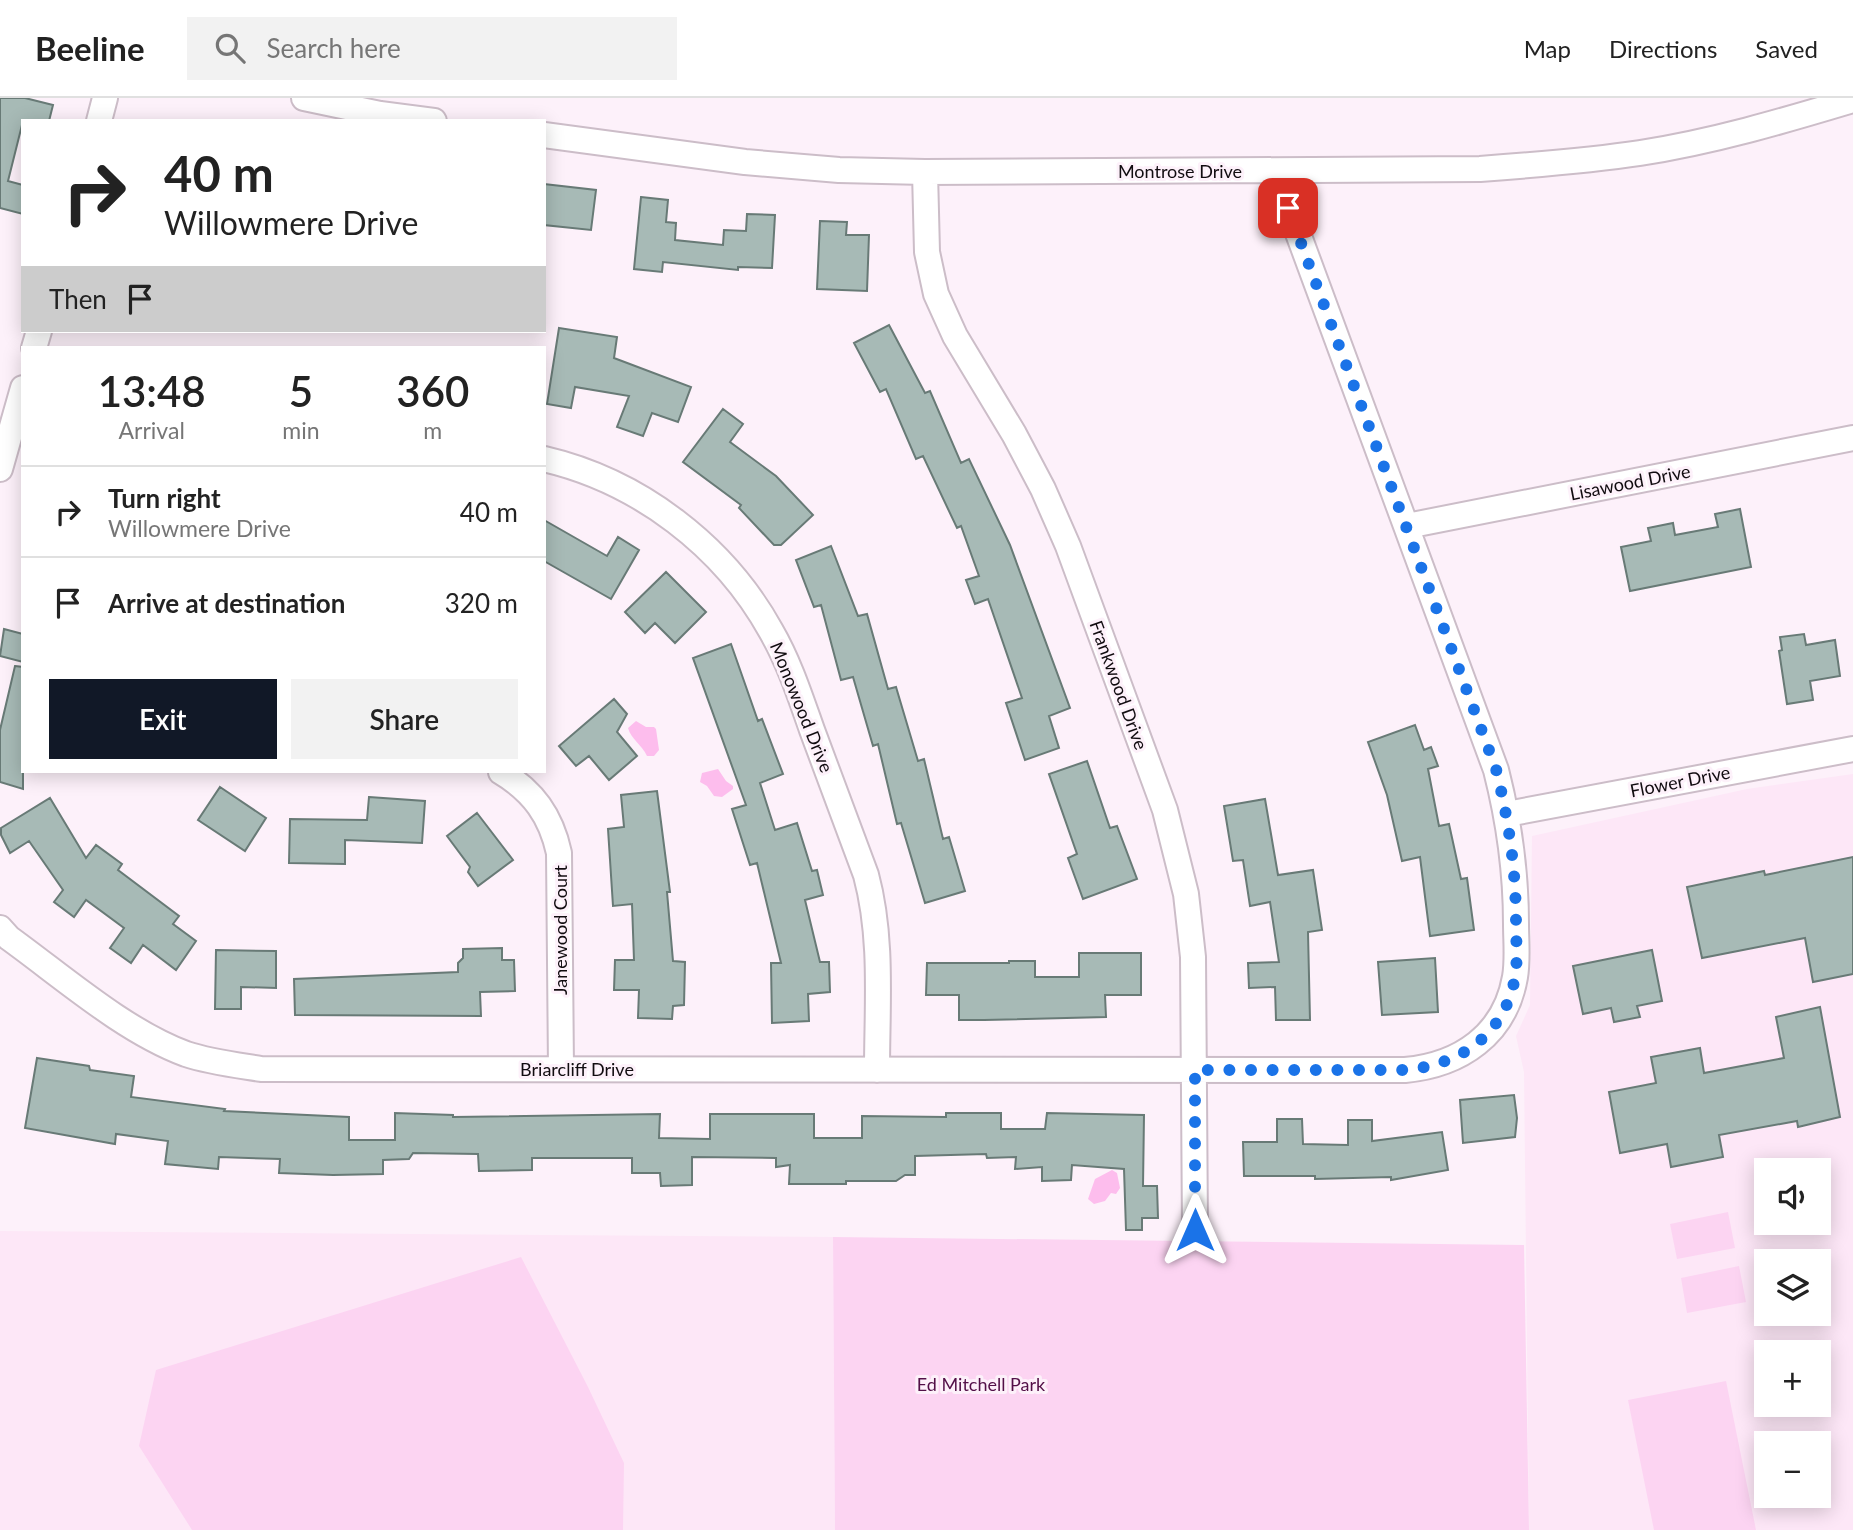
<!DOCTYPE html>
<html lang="en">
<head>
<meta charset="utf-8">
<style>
	body { margin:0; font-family:Lato,sans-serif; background:#f2f2f2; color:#222; height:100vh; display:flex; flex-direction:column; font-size:26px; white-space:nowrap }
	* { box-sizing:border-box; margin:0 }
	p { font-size:23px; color:#767676 }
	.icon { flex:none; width:38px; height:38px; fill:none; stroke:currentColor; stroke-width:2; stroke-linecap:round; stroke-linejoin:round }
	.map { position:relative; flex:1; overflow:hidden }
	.details { position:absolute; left:21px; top:248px; width:525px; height:427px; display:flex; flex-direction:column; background:#fff; border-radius:0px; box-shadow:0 4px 18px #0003 }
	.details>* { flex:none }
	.hud { position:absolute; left:21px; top:21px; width:525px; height:214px; border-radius:0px; box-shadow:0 4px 18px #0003; background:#fff; color:#222; overflow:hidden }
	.buttons { position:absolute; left:1754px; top:1060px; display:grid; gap:14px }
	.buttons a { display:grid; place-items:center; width:77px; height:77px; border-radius:0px; background:#fff; box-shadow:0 4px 18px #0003; font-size:35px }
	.pin { position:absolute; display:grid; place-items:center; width:60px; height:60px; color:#fff; margin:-30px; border-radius:14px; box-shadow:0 4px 10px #0006 }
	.me { position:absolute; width:77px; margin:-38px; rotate:0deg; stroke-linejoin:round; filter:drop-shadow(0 0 5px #0008) }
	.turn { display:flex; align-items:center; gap:24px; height:147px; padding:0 28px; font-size:32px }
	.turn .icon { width:91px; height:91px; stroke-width:2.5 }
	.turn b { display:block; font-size:49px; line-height:60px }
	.then { display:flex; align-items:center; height:66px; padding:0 28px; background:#0003; gap:14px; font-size:26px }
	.eta { display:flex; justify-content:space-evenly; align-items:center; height:119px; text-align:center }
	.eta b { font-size:42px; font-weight:600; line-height:49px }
	.button { display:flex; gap:14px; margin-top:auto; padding:14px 28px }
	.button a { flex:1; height:80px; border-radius:0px; background:#111827; color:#fff; font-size:28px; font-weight:600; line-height:80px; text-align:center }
	.button a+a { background:#f2f2f2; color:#222 }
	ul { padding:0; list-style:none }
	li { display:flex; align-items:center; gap:21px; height:91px; padding:0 28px; border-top:2px solid #e0e0e0 }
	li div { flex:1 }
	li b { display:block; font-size:26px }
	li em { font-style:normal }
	header { display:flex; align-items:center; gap:42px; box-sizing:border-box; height:98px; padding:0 35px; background:#fff; border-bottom:2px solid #e0e0e0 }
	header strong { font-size:33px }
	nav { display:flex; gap:38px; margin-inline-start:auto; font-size:24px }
	.search { width:490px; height:63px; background:#f2f2f2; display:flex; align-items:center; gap:18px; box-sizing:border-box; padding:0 24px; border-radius:0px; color:#767676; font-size:26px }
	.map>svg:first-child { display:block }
	.built { fill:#fde7f7; fill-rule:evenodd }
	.green { fill:#fcd4f2 }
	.water { fill:#fdbded }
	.building { fill:#a7bab6; stroke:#687a76; stroke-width:2 }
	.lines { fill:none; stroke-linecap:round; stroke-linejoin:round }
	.minor-casing { stroke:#ccbdc8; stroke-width:28 }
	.minor { stroke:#fff; stroke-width:24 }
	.route { stroke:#1a73e8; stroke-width:12; stroke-dasharray:0 21.6 }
	.labels { text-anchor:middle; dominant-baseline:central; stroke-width:6; stroke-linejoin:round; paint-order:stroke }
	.street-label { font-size:18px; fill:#110c10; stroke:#fdf1fa }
	.park-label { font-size:18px; fill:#531048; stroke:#fdf1fa }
</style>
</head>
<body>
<header>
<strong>Beeline</strong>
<div class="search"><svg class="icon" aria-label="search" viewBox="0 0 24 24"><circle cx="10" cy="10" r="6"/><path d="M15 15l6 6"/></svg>Search here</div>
<nav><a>Map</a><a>Directions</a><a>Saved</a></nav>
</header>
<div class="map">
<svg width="1853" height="1432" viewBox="0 0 1853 1432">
	<rect width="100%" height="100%" fill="#fdf1fa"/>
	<path class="built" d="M 1853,676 L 1853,1432 L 1529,1432 L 1524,974 L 1516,938 L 1530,907 L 1532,738 L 1747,691 ZM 1766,1073 L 1818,1073 L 1818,1125 L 1766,1125 ZM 1766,1164 L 1818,1164 L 1818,1216 L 1766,1216 ZM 1766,1255 L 1818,1255 L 1818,1307 L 1766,1307 ZM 1766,1346 L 1818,1346 L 1818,1398 L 1766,1398 Z
		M 0,1133 L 833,1139 L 835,1432 L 0,1432 Z"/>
	<path class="green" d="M 1728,1114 L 1735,1150 L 1677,1161 L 1670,1126 Z
		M 833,1139 L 1524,1147 L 1529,1432 L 835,1432 Z
		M 521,1159 L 588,1289 L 624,1365 L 623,1432 L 192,1432 L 139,1348 L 156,1272 Z
		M 1739,1168 L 1746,1204 L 1687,1215 L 1681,1180 Z
		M 1726,1283 L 1756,1432 L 1654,1432 L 1628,1302 Z"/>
	<path class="water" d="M 636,623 L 646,629 L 654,629 L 656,631 L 659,652 L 654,658 L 647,658 C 642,647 631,641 628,630 Z
		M 718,671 L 726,683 L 733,688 L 733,691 L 722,699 L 714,698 L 707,688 L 700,684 L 702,675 Z
		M 1112,1072 L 1117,1075 L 1120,1090 L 1116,1096 L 1111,1095 L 1105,1103 L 1094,1106 L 1088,1101 L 1095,1081 Z"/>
	<path class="building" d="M 0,0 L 25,0 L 53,7 L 49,23 L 23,23 L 8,83 L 23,87 L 23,116 L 0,110 Z
		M 544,86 L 596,92 L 591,132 L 544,127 Z
		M 641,99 L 668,102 L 666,124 L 676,125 L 675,142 L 723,147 L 724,132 L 746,133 L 747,116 L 775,117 L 772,170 L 738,169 L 738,172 L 663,164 L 662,174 L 634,171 Z
		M 820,123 L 847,124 L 846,137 L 869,137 L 867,193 L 817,191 Z
		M 889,227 L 925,295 L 930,293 L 961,365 L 969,361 L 1010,447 L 1070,610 L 1049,618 L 1059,650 L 1025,662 L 1006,605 L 1022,600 L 988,501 L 975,506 L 966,482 L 979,478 L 961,428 L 957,430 L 923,358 L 916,361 L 886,291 L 880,294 L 854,245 Z
		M 559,230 L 617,239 L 614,260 L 691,289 L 678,324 L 652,315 L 643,338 L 617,329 L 629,298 L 575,289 L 571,310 L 547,306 Z
		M 723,311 L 743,326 L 730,344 L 776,378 L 813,417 L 781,447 L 774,447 L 739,410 L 741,407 L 683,364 Z
		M 1740,411 L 1751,469 L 1630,493 L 1621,449 L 1651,443 L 1648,430 L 1673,425 L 1675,437 L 1718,429 L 1715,416 Z
		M 544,422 L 607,458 L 618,439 L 639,452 L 611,501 L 544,463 Z
		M 831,448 L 858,518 L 867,516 L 888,591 L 896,589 L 918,663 L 924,661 L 943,741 L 949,739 L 965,793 L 925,805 L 901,725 L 897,726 L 878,646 L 873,648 L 853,579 L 841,582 L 821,507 L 814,509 L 796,462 Z
		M 666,474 L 706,514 L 675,545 L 655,525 L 645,535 L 625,514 Z
		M 4,531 L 23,536 L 23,564 L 0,558 Z
		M 1804,536 L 1806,547 L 1835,542 L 1840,578 L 1810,583 L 1813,602 L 1787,606 L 1779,553 L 1782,552 L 1780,539 Z
		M 731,546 L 758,623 L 762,621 L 783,676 L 760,685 L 775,732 L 797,725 L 812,773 L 817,772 L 823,797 L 805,802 L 820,864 L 829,864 L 830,894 L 808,896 L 809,923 L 772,925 L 771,865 L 781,865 L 757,765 L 750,767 L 732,711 L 746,707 L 693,560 Z
		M 15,568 L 23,569 L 23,691 L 0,684 L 0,632 Z
		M 614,601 L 627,616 L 617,634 L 637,658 L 609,682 L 589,658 L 576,668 L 559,648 Z
		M 1415,627 L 1424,652 L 1431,649 L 1438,668 L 1428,671 L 1439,728 L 1449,726 L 1461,781 L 1467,780 L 1474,832 L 1430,838 L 1420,759 L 1402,763 L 1387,697 L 1368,644 Z
		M 1087,663 L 1110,730 L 1117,728 L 1137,781 L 1083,801 L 1068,760 L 1077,756 L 1049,676 Z
		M 220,689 L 266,720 L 245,753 L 198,722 Z
		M 657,693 L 670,794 L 667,794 L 673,863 L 685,864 L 684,907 L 673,908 L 672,921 L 638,920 L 639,892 L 614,892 L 615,862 L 634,862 L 632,806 L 613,808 L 608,731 L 624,729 L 621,697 Z
		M 369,699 L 425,703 L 422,745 L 345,742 L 345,766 L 289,765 L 290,721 L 367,722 Z
		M 50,700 L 86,760 L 96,747 L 122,766 L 118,772 L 179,818 L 173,826 L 196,843 L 176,872 L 143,847 L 131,865 L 110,850 L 124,830 L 86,802 L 74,819 L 54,804 L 63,792 L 29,743 L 10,755 L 1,737 L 1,730 Z
		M 1265,701 L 1278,777 L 1313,772 L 1322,832 L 1308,834 L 1310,922 L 1276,922 L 1275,889 L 1249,890 L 1248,865 L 1279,864 L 1270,804 L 1250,808 L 1243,762 L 1233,763 L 1224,708 Z
		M 477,715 L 513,762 L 478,788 L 468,774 L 470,769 L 447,738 Z
		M 1853,759 L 1853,876 L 1813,884 L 1805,840 L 1702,860 L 1687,789 L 1764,773 L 1765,777 Z
		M 502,850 L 502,862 L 514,862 L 515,893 L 480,894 L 481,918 L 295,917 L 294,881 L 458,874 L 458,865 L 463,860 L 463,851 Z
		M 216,852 L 276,853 L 276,890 L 241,889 L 241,911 L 215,911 Z
		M 1652,852 L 1662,903 L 1637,908 L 1640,919 L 1614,924 L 1611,910 L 1583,916 L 1573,868 Z
		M 1079,855 L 1141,855 L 1141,897 L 1105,897 L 1106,919 L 984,922 L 959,922 L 959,897 L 926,897 L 927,865 L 1009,865 L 1009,863 L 1035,863 L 1035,879 L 1079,879 Z
		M 1435,860 L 1438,914 L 1382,917 L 1378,864 Z
		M 1820,909 L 1840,1019 L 1798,1029 L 1797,1023 L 1719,1037 L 1723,1059 L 1671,1069 L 1667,1046 L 1620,1055 L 1609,994 L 1656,985 L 1651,959 L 1700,950 L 1704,975 L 1784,960 L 1776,919 Z
		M 37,960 L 89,968 L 90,972 L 134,978 L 131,999 L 225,1011 L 224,1013 L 349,1019 L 349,1042 L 395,1042 L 395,1015 L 453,1017 L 453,1019 L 660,1016 L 659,1040 L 710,1041 L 710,1016 L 814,1016 L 814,1040 L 862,1040 L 862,1018 L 946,1019 L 946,1015 L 1001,1015 L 1001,1031 L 1045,1031 L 1047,1015 L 1144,1017 L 1143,1088 L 1157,1088 L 1158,1120 L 1142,1120 L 1142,1132 L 1126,1132 L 1124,1071 L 1072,1067 L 1071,1082 L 1042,1083 L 1042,1069 L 1015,1071 L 1016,1059 L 987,1060 L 986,1056 L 915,1058 L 915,1077 L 905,1077 L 896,1083 L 846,1083 L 846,1086 L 789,1086 L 790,1067 L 776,1069 L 776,1060 L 692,1059 L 692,1087 L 661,1088 L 660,1075 L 632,1075 L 632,1060 L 532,1060 L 532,1072 L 479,1073 L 478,1056 L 413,1055 L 409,1061 L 383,1062 L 383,1076 L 333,1077 L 279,1075 L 280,1061 L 219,1059 L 218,1071 L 165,1066 L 168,1043 L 116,1036 L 115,1046 L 25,1030 Z
		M 1514,997 L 1517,1020 L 1515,1039 L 1463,1045 L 1460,1002 Z
		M 1277,1021 L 1302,1021 L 1303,1046 L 1348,1047 L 1348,1022 L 1372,1022 L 1372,1043 L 1442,1034 L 1448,1072 L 1391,1082 L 1391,1079 L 1315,1081 L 1315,1078 L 1244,1078 L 1243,1044 L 1277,1044 Z"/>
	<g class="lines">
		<defs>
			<path id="minor" d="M 304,0 L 380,16 L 434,23
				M 99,23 L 105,0
				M 544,37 L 745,64 L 839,72 L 925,74 L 1480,71 C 1534,67 1587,63 1640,55 C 1712,44 1783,23 1853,2
				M 925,74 L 927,154 L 936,196 L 955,238 L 1014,336 L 1043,391 L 1068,448 L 1165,712 L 1186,796 L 1193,859 L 1195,1132
				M 34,250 L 39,233
				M 544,361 C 639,383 724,448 771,533 C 789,564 800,598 812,632 C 830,680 848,728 866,777 C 883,840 877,907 877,972
				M 0,371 L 23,290
				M 1407,428 L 1853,340
				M 501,674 C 533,693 551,718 559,755 L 561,971
				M 1507,716 L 1853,651
				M 0,830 L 9,840 C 63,879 124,933 186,956 C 210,964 236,967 261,971 L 1405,972 C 1460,967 1505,937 1515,879 C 1518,862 1516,843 1516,826 C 1516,772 1509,723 1496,672 L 1275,73"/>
		</defs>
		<use href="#minor" class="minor-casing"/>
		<use href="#minor" class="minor"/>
	</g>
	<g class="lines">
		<path class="route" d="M 1195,1132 L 1195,972 L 1405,972 C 1460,967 1505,937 1515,879 C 1518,862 1516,843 1516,826 C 1516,772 1509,723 1496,671 L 1288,110"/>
	</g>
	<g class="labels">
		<g class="street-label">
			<text x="1180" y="73">Montrose Drive</text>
			<text transform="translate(1630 384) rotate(-11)">Lisawood Drive</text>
			<text transform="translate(1119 587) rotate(70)">Frankwood Drive</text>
			<text transform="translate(802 609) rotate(68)">Monowood Drive</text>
			<text transform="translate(1680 683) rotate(-11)">Flower Drive</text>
			<text transform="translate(560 832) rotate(-90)">Janewood Court</text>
			<text x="577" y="971">Briarcliff Drive</text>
		</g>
		<g class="park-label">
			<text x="981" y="1286">Ed Mitchell Park</text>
		</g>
	</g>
</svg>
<div class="buttons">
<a><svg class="icon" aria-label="sound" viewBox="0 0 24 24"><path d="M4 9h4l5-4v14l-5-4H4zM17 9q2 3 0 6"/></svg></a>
<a><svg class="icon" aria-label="layers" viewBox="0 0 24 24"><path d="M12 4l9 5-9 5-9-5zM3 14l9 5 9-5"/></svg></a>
<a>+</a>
<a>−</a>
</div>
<div class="pin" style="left:1288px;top:110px;background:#d93025"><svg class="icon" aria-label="arrive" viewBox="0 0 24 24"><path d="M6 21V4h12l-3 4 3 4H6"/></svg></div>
<svg class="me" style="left:1195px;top:1132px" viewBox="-20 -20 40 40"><path d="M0-17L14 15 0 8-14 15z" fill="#1a73e8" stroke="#fff" stroke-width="4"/></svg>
<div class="hud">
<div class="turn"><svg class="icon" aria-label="right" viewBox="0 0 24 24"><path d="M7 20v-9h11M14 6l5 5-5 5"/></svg><div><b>40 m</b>Willowmere Drive</div></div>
<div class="then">Then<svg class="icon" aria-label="arrive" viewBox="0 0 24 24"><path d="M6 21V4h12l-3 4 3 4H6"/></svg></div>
</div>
<section class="details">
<div class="eta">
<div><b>13:48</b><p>Arrival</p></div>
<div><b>5</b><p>min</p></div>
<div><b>360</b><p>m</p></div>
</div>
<ul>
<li><svg class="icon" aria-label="right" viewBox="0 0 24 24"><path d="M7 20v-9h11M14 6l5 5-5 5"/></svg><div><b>Turn right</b><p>Willowmere Drive</p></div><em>40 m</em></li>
<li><svg class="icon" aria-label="arrive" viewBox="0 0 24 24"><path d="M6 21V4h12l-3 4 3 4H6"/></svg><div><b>Arrive at destination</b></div><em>320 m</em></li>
</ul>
<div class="button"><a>Exit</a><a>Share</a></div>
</section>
</div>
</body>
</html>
